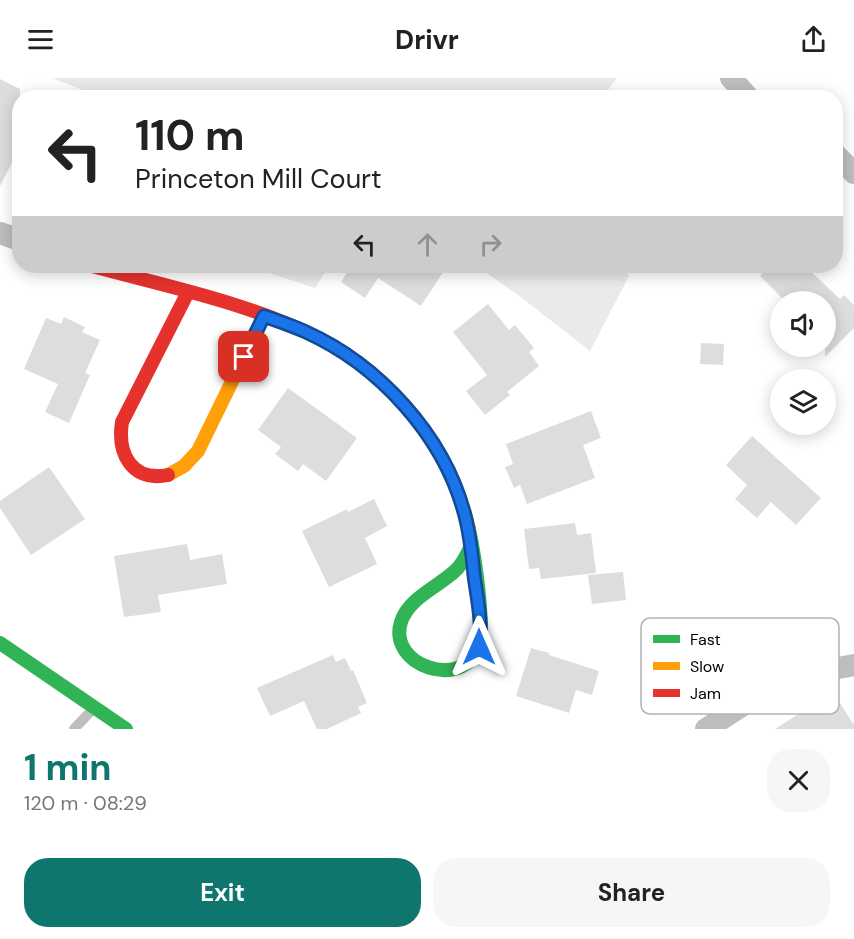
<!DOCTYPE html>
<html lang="en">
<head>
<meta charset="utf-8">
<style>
	body { margin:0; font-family:"DM Sans",sans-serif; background:#f6f6f6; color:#222; height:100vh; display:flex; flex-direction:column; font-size:22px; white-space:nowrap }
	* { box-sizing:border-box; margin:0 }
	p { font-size:20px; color:#767676 }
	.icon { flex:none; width:33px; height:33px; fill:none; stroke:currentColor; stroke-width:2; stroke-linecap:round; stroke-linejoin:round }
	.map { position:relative; height:651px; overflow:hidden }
	.sheet { display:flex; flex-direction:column; background:#fff; flex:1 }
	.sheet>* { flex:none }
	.guide { position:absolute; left:12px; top:12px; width:831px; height:183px; border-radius:24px; box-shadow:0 3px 15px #0003; background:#fff; color:#222; overflow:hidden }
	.buttons { position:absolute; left:770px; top:213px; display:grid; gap:12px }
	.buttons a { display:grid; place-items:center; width:66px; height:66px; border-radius:50%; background:#fff; box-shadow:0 3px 15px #0003; font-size:30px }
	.pin { position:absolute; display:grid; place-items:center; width:51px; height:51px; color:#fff; margin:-26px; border-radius:12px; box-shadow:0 3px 9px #0006 }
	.me { position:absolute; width:66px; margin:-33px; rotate:0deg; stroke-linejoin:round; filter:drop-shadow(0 0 4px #0008) }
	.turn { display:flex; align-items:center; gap:21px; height:126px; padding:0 24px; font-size:27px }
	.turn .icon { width:78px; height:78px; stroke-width:2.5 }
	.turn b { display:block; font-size:42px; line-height:51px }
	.lanes { display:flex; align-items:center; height:57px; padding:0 24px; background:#0003; justify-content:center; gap:30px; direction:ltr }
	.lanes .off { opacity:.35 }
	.round { display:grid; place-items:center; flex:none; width:63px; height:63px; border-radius:24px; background:#f6f6f6 }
	.headline { display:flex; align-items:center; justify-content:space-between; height:102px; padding:0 24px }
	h1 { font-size:36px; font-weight:700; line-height:45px; color:#0f766e }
	.primary-button { display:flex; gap:12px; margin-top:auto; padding:12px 24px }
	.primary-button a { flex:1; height:69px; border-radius:24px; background:#0f766e; color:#fff; font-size:24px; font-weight:700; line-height:69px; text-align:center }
	.primary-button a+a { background:#f6f6f6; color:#222 }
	header { display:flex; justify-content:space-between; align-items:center; height:78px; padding:0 24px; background:#fff; font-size:27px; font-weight:700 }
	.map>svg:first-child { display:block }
	.green { fill:#eaeaea }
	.building { fill:#ddd }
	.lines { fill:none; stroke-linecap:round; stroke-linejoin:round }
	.lane { stroke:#bebebe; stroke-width:10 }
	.street { stroke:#bebebe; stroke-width:22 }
	.fast { stroke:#30b455; stroke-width:14 }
	.slow { stroke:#ff9f0a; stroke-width:14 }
	.jam { stroke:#e5322d; stroke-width:14 }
	.route-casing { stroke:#114b97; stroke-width:15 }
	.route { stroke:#1a73e8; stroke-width:10 }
	.key { fill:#fff; stroke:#b2b2b2; stroke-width:1.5 }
	.key-label { font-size:16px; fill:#000 }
</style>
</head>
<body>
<header><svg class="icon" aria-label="menu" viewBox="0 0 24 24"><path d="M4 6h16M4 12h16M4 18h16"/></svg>Drivr<svg class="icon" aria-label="share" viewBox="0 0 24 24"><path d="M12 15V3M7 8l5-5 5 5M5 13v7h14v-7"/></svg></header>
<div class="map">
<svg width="854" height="651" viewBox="0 0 854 651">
	<rect width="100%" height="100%" fill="#fff"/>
	<path class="green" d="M 52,0 L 617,0 L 602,20 L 103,20 Z
		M 268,188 L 329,188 L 315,210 L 266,194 Z
		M 477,188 L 620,188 L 629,198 L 590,273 L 522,220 Z"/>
	<path class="building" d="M 0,1 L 20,11 L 20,69 L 0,108 Z
		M 351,188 L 447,188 L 421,228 L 378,200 L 365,220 L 341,204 Z
		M 770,188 L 805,188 L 840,221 L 844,217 L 854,227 L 854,250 L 825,279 L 825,224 L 786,224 L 760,198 Z
		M 488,226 L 509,252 L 515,247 L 534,270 L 529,274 L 539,288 L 507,314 L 510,317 L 485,337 L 466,313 L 487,297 L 453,254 Z
		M 64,239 L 85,249 L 82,254 L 100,262 L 85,295 L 90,297 L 69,345 L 45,334 L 58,306 L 24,291 L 46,240 L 61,246 Z
		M 701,265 L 724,266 L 723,287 L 700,286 Z
		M 288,310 L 357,360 L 326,403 L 303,386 L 298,393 L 275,376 L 281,369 L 258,352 Z
		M 591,333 L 601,360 L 583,367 L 595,400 L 527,426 L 520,407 L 514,410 L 505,389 L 513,386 L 506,366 Z
		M 752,358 L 821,420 L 796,447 L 771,424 L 757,440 L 735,421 L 747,407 L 726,387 Z
		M 49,389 L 85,441 L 31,477 L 0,430 L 0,423 Z
		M 374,421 L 387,448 L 365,460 L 377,486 L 329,509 L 302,453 L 347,431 L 348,434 Z
		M 575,445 L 577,457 L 591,455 L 596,495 L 541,501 L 539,490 L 529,491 L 524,451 Z
		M 187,466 L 190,482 L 222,476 L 227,506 L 158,517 L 161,534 L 124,539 L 114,478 Z
		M 623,494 L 626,522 L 592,526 L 588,497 Z
		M 531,570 L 549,575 L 549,577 L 599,593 L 592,617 L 576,612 L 569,635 L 516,618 Z
		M 333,577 L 336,584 L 345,580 L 351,593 L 353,592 L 367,625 L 358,629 L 361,635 L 327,651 L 317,651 L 304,623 L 270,638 L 257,610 Z
		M 833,614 L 854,647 L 854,651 L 775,651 Z"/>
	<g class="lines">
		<path class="lane" d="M 74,651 L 92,632"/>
		<path class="street" d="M 731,0 L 749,20
			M 836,77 L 854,95
			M 0,155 L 20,162
			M 706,651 L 785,600 L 854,587"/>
		<path class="fast" d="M 469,451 C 474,475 486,548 478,569 C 464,613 387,588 401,544 C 409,519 439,509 457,491 C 463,485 467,476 471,468
			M 0,565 L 126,651"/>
		<path class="slow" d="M 314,258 C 390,295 450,369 469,451
			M 168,397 L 184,388 L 198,373 L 264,238"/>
		<path class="jam" d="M 92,188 C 166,208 245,224 314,258
			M 168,397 C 132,404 117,376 122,344 L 188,214"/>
	</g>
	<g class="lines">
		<defs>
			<path id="route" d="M 244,279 L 264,238 C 278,243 293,248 306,254 C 379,287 443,357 464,434 C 470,454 472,476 474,497 C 477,520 483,545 479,569"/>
		</defs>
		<use href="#route" class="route-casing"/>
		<use href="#route" class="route"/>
	</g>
	<rect x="641" y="540" width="198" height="96" rx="9" class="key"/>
	<rect x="653" y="557" width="27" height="8" fill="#30b455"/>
	<rect x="653" y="584" width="27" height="8" fill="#ff9f0a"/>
	<rect x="653" y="611" width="27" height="8" fill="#e5322d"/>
	<g class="key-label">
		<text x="690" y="567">Fast</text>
		<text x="690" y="594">Slow</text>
		<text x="690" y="621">Jam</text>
	</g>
</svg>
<div class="buttons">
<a><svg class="icon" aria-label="sound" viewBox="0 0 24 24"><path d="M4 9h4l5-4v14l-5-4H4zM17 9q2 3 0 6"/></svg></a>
<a><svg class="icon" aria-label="layers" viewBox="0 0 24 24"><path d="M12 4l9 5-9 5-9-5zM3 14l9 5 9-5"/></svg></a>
</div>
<div class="pin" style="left:244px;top:279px;background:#d93025"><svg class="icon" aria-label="arrive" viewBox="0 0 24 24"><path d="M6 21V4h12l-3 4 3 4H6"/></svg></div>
<svg class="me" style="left:479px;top:569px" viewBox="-20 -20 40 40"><path d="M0-17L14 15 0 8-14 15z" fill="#1a73e8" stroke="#fff" stroke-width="4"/></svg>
<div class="guide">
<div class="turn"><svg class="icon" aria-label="left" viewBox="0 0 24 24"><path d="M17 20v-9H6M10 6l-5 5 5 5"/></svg><div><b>110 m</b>Princeton Mill Court</div></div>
<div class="lanes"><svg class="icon" aria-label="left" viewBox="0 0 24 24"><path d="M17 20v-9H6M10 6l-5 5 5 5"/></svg><svg class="icon off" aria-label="ahead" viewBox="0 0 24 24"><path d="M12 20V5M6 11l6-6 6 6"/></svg><svg class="icon off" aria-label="right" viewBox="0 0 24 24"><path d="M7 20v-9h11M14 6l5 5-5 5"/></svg></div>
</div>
</div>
<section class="sheet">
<div class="headline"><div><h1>1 min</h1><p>120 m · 08:29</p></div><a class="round"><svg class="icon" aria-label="close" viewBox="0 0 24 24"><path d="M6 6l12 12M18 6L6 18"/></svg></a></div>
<div class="primary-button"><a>Exit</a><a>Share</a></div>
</section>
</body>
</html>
